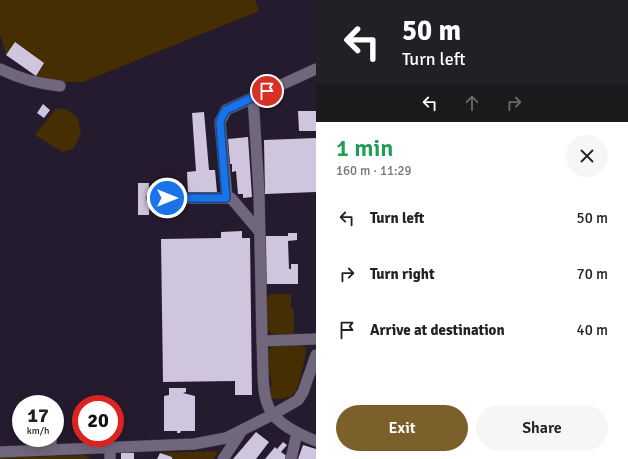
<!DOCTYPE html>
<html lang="en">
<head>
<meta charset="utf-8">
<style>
	body { margin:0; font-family:Signika,sans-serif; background:#f6f6f6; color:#222; height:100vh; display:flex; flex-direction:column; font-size:15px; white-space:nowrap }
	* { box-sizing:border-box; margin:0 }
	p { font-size:13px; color:#767676 }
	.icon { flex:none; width:22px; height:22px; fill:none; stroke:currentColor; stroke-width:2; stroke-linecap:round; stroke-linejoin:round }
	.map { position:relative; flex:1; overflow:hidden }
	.drawer { display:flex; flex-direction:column; background:#fff; width:312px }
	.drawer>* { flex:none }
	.guide { background:#202124; color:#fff; overflow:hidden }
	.speed { position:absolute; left:12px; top:395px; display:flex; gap:8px; font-size:20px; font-weight:700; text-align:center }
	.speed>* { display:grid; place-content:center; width:52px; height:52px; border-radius:50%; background:#fff; box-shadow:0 2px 10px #0003; line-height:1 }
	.speed small { font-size:10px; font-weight:400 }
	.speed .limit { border:6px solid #d22; background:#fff; color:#111 }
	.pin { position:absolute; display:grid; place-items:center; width:34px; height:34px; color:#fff; margin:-17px; border:2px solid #fff; border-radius:50%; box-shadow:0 1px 4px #0007 }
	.me { position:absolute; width:44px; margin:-22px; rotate:90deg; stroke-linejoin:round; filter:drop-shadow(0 0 3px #0008) }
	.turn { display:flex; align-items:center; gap:14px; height:84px; padding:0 20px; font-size:18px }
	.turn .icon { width:52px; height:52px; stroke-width:2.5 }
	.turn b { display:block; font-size:28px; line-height:34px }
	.lanes { display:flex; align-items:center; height:38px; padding:0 20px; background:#0003; justify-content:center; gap:20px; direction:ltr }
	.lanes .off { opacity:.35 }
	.round { display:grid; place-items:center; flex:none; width:42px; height:42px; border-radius:21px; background:#f6f6f6 }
	.summary { display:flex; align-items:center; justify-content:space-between; height:68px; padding:0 20px }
	h1 { font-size:24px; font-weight:600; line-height:30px; color:#1e9e55 }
	.action { display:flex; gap:8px; margin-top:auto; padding:8px 20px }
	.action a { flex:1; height:46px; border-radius:24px; background:#7b602b; color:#fff; font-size:16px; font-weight:600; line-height:46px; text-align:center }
	.action a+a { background:#f6f6f6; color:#222 }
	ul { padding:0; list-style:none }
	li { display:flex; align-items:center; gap:12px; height:56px; padding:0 20px }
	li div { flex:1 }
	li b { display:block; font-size:15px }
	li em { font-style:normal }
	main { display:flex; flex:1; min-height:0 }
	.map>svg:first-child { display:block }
	.green { fill:#452e02 }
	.building { fill:#d0c5de }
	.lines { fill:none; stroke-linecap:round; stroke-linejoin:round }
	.minor-casing { stroke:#3f3747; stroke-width:12 }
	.minor { stroke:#71677d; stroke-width:11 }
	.route-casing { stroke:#114b97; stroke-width:10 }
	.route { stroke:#1a73e8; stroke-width:7 }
</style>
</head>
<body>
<main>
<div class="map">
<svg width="316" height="459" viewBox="0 0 316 459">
	<rect width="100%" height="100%" fill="#251b2e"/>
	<path class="green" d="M 0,0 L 255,0 L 259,11 L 83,82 L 47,82 L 6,55 L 0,34 Z
		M 56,108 L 68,110 L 78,118 L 81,134 L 73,149 L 62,152 L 35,135 Z
		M 271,294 L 291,294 L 291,309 L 294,309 L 294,334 L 274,335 L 267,330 L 266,298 Z
		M 300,344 L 306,348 L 306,352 C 304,362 300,384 295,392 C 290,399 277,401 269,397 L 268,388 L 272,385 C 270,373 266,363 268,350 L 273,346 Z
		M 218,451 L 214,459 L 172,459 L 173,457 L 160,453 Z
		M 85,455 L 90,459 L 0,459 L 0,458 Z"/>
	<path class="building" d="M 15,42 L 44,63 L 36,76 L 6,55 Z
		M 43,104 L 50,110 L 44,118 L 37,113 Z
		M 298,111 L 316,111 L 316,131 L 299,131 Z
		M 204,112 L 209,170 L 215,170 L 217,192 L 188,194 L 187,172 L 196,171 L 192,113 Z
		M 248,137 L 252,197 L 243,198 L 243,194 L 238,194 L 236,171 L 232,172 L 232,164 L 230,164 L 228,139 Z
		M 316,138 L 316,192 L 265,194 L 264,140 Z
		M 138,183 L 149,183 L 149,196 L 150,196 L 149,215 L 138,215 Z
		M 153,183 L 178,184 L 178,194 L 153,191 Z
		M 242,231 L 242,238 L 250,238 L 252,395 L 235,395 L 235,381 L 163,382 L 161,239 L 221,238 L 221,232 Z
		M 288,233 L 297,233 L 297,240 L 288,241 L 289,269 L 291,269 L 291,264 L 298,264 L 298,284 L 266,284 L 264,236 L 288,236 Z
		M 169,388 L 186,388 L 186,392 L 183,393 L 195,396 L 195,431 L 181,431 L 180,433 L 177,433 L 177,431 L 164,431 L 164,396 L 169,395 Z
		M 256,432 L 269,442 L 256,459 L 233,459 Z
		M 283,442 L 287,445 L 281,452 L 288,457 L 286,459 L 265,459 L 275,447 L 277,449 Z
		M 303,445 L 316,449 L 316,459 L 298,459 Z
		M 121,452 L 134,453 L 134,459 L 121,459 Z
		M 160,453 L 172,457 L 172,459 L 157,459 Z"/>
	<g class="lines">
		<defs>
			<path id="minor" d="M 0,69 C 18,78 39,84 60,86
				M 253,97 L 259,192 L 262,341
				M 152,198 L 227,198
				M 258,230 L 231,198 L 227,198 L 220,122 L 226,110 L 316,69
				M 316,339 L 262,341 C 265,399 255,417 316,441
				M 110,447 L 110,459
				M 51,450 L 51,438
				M 0,452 L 194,444 L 226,438 L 272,415 L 298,400 L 303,392 L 316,355
				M 223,459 L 241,432
				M 291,459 L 297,433"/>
		</defs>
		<use href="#minor" class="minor-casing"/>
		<use href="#minor" class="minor"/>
	</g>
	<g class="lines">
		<defs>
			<path id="route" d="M 167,198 L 226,198 L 220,122 L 222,116 L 226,110 L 267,91"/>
		</defs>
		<use href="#route" class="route-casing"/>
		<use href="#route" class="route"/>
	</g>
</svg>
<div class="speed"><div>17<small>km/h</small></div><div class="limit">20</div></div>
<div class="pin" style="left:267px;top:91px;background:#d93025"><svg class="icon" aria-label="arrive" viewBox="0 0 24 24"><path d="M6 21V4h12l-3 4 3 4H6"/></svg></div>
<svg class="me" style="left:167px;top:198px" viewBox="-20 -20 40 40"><circle r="17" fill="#1a73e8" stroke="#fff" stroke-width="3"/><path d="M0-11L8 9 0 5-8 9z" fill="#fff"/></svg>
</div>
<section class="drawer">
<div class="guide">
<div class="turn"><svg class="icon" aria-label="left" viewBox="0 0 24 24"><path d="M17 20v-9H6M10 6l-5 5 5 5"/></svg><div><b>50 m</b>Turn left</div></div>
<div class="lanes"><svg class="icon" aria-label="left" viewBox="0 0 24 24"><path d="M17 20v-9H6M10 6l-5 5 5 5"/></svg><svg class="icon off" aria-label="ahead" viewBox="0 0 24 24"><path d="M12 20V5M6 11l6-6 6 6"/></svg><svg class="icon off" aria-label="right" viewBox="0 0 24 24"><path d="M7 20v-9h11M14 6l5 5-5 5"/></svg></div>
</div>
<div class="summary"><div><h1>1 min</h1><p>160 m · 11:29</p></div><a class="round"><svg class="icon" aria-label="close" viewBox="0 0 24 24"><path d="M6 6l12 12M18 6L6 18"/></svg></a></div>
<ul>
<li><svg class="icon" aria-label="left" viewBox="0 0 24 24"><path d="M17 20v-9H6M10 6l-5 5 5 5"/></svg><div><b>Turn left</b></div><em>50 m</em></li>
<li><svg class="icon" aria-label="right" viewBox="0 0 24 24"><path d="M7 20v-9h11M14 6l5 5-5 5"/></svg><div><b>Turn right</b></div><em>70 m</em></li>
<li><svg class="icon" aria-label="arrive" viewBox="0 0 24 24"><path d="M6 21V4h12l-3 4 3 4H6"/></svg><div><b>Arrive at destination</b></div><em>40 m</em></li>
</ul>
<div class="action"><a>Exit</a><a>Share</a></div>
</section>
</main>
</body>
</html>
